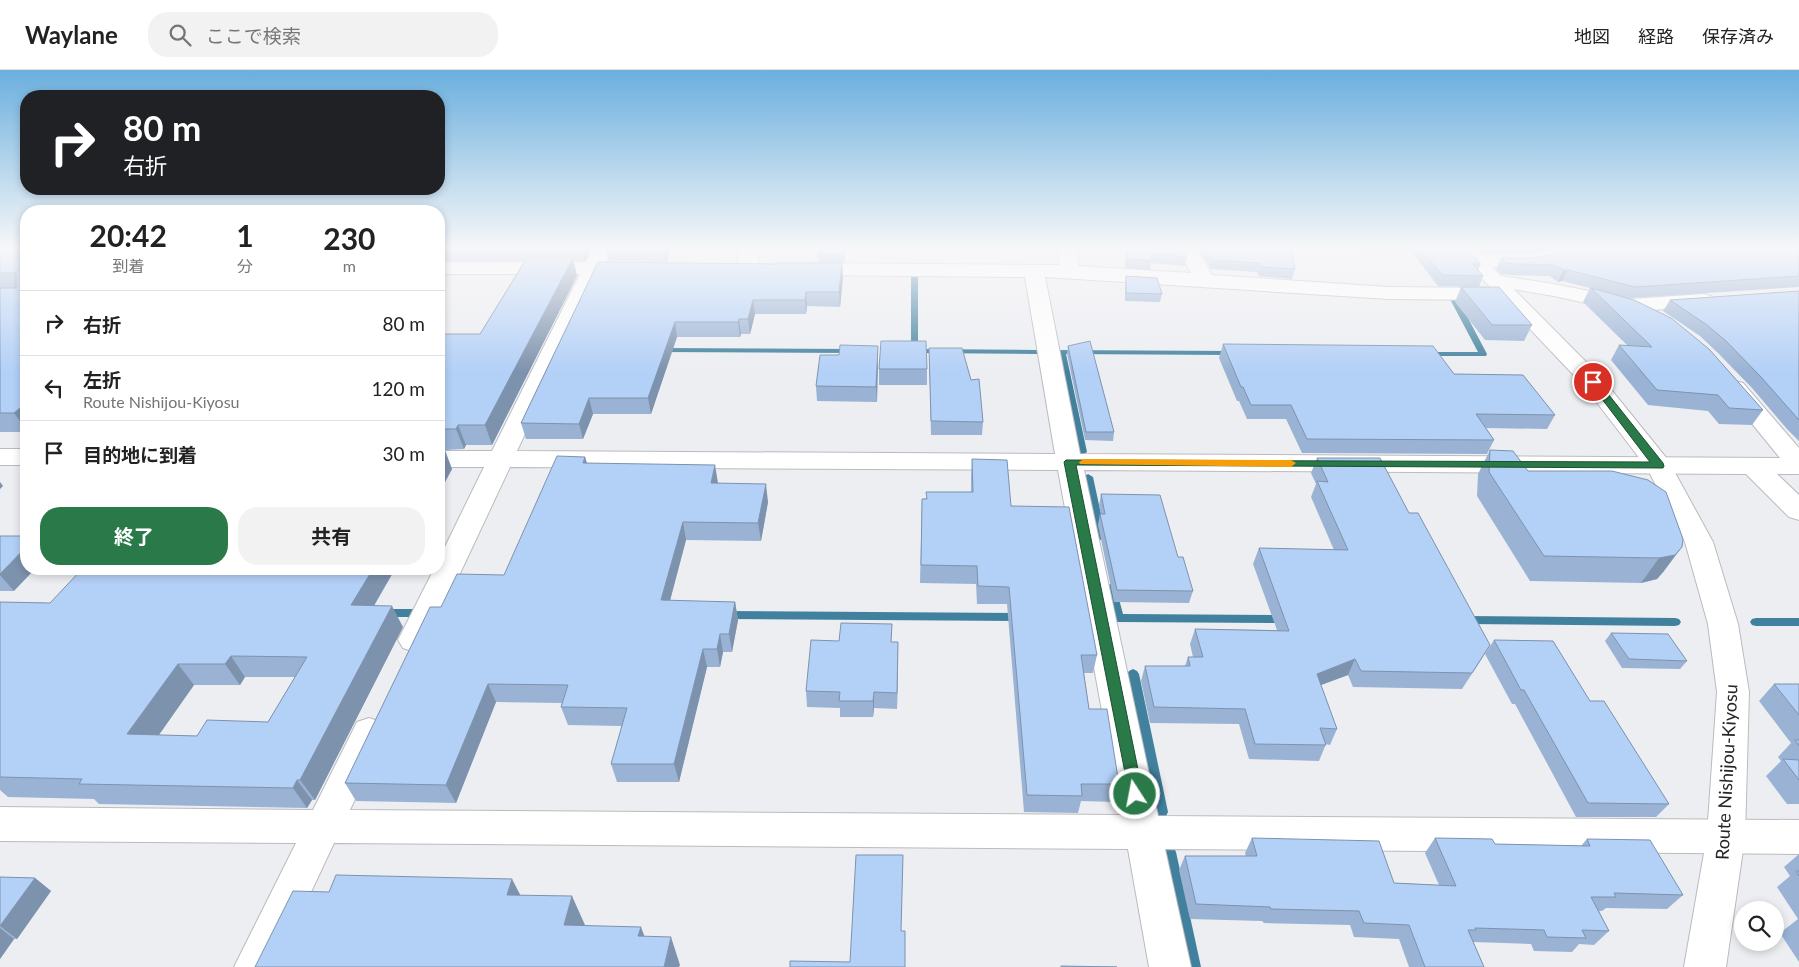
<!DOCTYPE html>
<html lang="ja">
<head>
<meta charset="utf-8">
<style>
	body { margin:0; font-family:Lato,"Noto Sans JP",sans-serif; background:#f2f2f2; color:#222; height:100vh; display:flex; flex-direction:column; font-size:19px; white-space:nowrap }
	* { box-sizing:border-box; margin:0 }
	p { font-size:16px; color:#767676 }
	.icon { flex:none; width:28px; height:28px; fill:none; stroke:currentColor; stroke-width:2; stroke-linecap:round; stroke-linejoin:round }
	.map { position:relative; flex:1; overflow:hidden }
	.panel { position:absolute; left:20px; top:135px; width:425px; height:370px; display:flex; flex-direction:column; background:#fff; border-radius:20px; box-shadow:0 2px 8px #0003 }
	.panel>* { flex:none }
	.hud { position:absolute; left:20px; top:20px; width:425px; height:105px; border-radius:20px; box-shadow:0 2px 8px #0003; background:#202124; color:#fff; overflow:hidden }
	.tools { position:absolute; left:1734px; top:831px; display:grid; gap:10px }
	.tools a { display:grid; place-items:center; width:50px; height:50px; border-radius:50%; background:#fff; box-shadow:0 2px 8px #0003; font-size:25px }
	.pin { position:absolute; display:grid; place-items:center; width:42px; height:42px; color:#fff; margin:-21px; border:2px solid #fff; border-radius:50%; box-shadow:0 1px 5px #0007 }
	.me { position:absolute; width:55px; margin:-28px; rotate:349deg; stroke-linejoin:round; filter:drop-shadow(0 0 4px #0008) }
	.turn { display:flex; align-items:center; gap:18px; height:105px; padding:0 20px; font-size:22px }
	.turn .icon { width:65px; height:65px; stroke-width:2.5 }
	.turn b { display:block; font-size:35px; line-height:42px }
	.eta { display:flex; justify-content:space-evenly; align-items:center; height:85px; text-align:center }
	.eta b { font-size:30px; font-weight:700; line-height:35px }
	.cta { display:flex; gap:10px; margin-top:auto; padding:10px 20px }
	.cta a { flex:1; height:58px; border-radius:20px; background:#2a7948; color:#fff; font-size:20px; font-weight:700; line-height:58px; text-align:center }
	.cta a+a { background:#f2f2f2; color:#222 }
	ul { padding:0; list-style:none }
	li { display:flex; align-items:center; gap:15px; height:65px; padding:0 20px; border-top:1px solid #e0e0e0 }
	li div { flex:1 }
	li b { display:block; font-size:19px }
	li em { font-style:normal }
	header { display:flex; align-items:center; gap:30px; box-sizing:border-box; height:70px; padding:0 25px; background:#fff; border-bottom:1px solid #e0e0e0 }
	header strong { font-size:24px }
	nav { display:flex; gap:28px; margin-inline-start:auto; font-size:18px }
	.search { width:350px; height:45px; background:#f2f2f2; display:flex; align-items:center; gap:12px; box-sizing:border-box; padding:0 18px; border-radius:20px; color:#767676; font-size:19px }
	.map>svg:first-child { display:block }
	.lines { fill:none; stroke-linecap:round; stroke-linejoin:round }
	.stream { fill:#41819e; fill-rule:evenodd }
	.minor-casing { stroke:#bbbbbf; stroke-width:2 }
	.major-casing { stroke:#bbbbbf; stroke-width:2 }
	.minor { fill:#fff; fill-rule:evenodd }
	.major { fill:#fff; fill-rule:evenodd }
	.wall { fill:#9ab3d4; fill-rule:evenodd }
	.shaded-wall { fill:#7d92ad }
	.building { fill:#b3d0f7; stroke:#7d92ad; fill-rule:evenodd }
	.route { fill:#2a7948; stroke:#1b4f2f }
	.slow { fill:#f59e0b }
	.labels { text-anchor:middle; dominant-baseline:central; stroke-width:5; stroke-linejoin:round; paint-order:stroke }
	.street-label { font-size:18px; fill:#262628; stroke:#fff }
</style>
</head>
<body>
<header>
<strong>Waylane</strong>
<div class="search"><svg class="icon" aria-label="search" viewBox="0 0 24 24"><circle cx="10" cy="10" r="6"/><path d="M15 15l6 6"/></svg>ここで検索</div>
<nav><a>地図</a><a>経路</a><a>保存済み</a></nav>
</header>
<div class="map">
<svg width="1799" height="897" viewBox="0 0 1799 897">
	<rect width="100%" height="100%" fill="#edeef2"/>
	<g class="lines">
		<path class="stream" d="M 911,203 L 918,205 L 918,279 L 1038,280 L 1042,282 L 1038,284 L 911,283 Z
			M 1452,229 L 1455,229 L 1459,231 L 1487,284 L 1486,286 L 1426,286 L 1422,284 L 1426,282 L 1478,282 L 1451,231 Z
			M 656,278 L 852,279 L 856,281 L 852,283 L 659,282 L 656,282 Z
			M 1054,280 L 1234,281 L 1238,283 L 1234,285 L 1066,284 L 1087,382 L 1082,385 L 1077,382 L 1057,284 L 1054,284 Z
			M 1088,404 L 1093,407 L 1106,467 L 1101,470 L 1096,467 L 1083,407 Z
			M 1111,514 L 1115,515 L 1116,518 L 1123,544 L 1287,545 L 1291,546 L 1293,549 L 1291,552 L 1287,553 L 1116,552 L 1112,551 L 1110,548 L 1112,545 L 1106,518 L 1107,515 Z
			M 383,539 L 412,539 L 416,540 L 418,543 L 416,546 L 412,547 L 383,547 L 379,546 L 377,543 L 379,540 Z
			M 726,541 L 1021,543 L 1025,544 L 1027,547 L 1025,550 L 1021,551 L 726,549 L 722,548 L 720,545 L 722,542 Z
			M 1464,546 L 1675,548 L 1679,549 L 1681,552 L 1679,555 L 1675,556 L 1464,554 L 1460,553 L 1458,550 L 1460,547 Z
			M 1756,548 L 1799,548 L 1799,556 L 1756,556 L 1752,555 L 1750,552 L 1752,549 Z
			M 1133,599 L 1137,601 L 1139,604 L 1168,742 L 1166,746 L 1161,748 L 1156,746 L 1154,742 L 1127,604 L 1129,601 Z
			M 1169,776 L 1174,778 L 1176,782 L 1201,897 L 1185,897 L 1162,782 L 1164,778 Z"/>
		<defs>
			<path id="minor" d="M 594,177 L 612,177 L 606,192 L 639,194 L 642,198 L 639,202 L 600,204 L 517,381 L 1055,384 L 1025,207 L 805,205 L 798,203 L 795,199 L 798,195 L 805,193 L 1059,195 L 1059,177 L 1077,177 L 1079,196 L 1191,203 L 1177,177 L 1196,177 L 1212,205 L 1389,217 L 1496,218 L 1503,220 L 1506,224 L 1503,228 L 1496,230 L 1389,229 L 1045,207 L 1080,384 L 1780,388 L 1723,318 L 1727,313 L 1735,311 L 1743,313 L 1799,378 L 1799,404 L 1777,404 L 1799,425 L 1799,450 L 1789,447 L 1746,404 L 1084,400 L 1158,746 L 1799,750 L 1799,784 L 1165,779 L 1191,897 L 1149,897 L 1128,779 L 334,773 L 276,897 L 234,897 L 296,773 L 0,771 L 0,737 L 313,740 L 357,652 L 369,648 L 381,652 L 386,662 L 350,740 L 1121,745 L 1058,400 L 510,397 L 425,578 L 414,582 L 403,578 L 398,570 L 434,499 L 439,499 L 439,489 L 484,397 L 439,397 L 439,381 L 492,381 L 580,204 L 439,204 L 439,192 L 586,192 Z
				M 741,177 L 761,177 L 756,199 L 753,203 L 746,205 L 739,203 L 736,199 Z
				M 1569,177 L 1605,177 L 1602,181 L 1529,197 L 1476,197 L 1469,195 L 1466,191 L 1469,187 L 1476,185 L 1529,185 Z
				M 1496,205 L 1554,214 L 1630,229 L 1704,224 L 1711,226 L 1714,230 L 1711,234 L 1704,236 L 1626,242 L 1554,226 L 1489,215 L 1486,211 L 1489,207 Z
				M 0,379 L 26,379 L 26,395 L 0,395 Z"/>
			<path id="major" d="M 1452,177 L 1472,177 L 1601,307 L 1668,390 L 1713,472 L 1738,554 L 1749,622 L 1745,766 L 1726,897 L 1684,897 L 1707,766 L 1717,622 L 1708,554 L 1685,472 L 1647,398 L 1585,317 Z"/>
		</defs>
		<use href="#minor" class="minor-casing"/>
		<use href="#major" class="major-casing"/>
		<use href="#minor" class="minor"/>
		<use href="#major" class="major"/>
	</g>
	<path class="wall" d="M 0,177 L 26,177 L 26,362 L 0,362 Z
		M 439,177 L 593,177 L 585,191 L 573,191 L 577,206 L 492,375 L 466,375 L 464,379 L 445,380 L 452,399 L 439,423 L 439,264 L 480,264 L 524,191 L 439,191 Z
		M 672,177 L 666,192 L 608,191 L 606,181 Z
		M 820,177 L 846,177 L 844,193 L 818,193 L 818,185 Z
		M 892,177 L 929,177 L 929,178 Z
		M 1126,177 L 1181,177 L 1187,187 L 1185,196 L 1151,193 L 1150,200 L 1125,198 Z
		M 1197,177 L 1291,177 L 1295,199 L 1292,209 L 1259,206 L 1257,202 L 1211,199 Z
		M 1359,177 L 1464,177 L 1481,194 L 1478,200 L 1483,206 L 1479,217 L 1438,216 L 1412,182 L 1361,181 Z
		M 1474,177 L 1561,177 L 1529,183 L 1481,183 Z
		M 1799,177 L 1799,217 L 1629,228 L 1763,340 L 1752,355 L 1719,354 L 1708,341 L 1648,335 L 1611,290 L 1619,275 L 1627,275 L 1583,232 L 1590,218 L 1562,211 L 1558,212 L 1549,206 L 1512,205 L 1501,204 L 1496,199 L 1501,188 L 1535,188 Z
		M 598,192 L 776,194 L 842,193 L 843,207 L 840,237 L 807,236 L 806,244 L 755,244 L 750,264 L 741,264 L 740,267 L 677,267 L 651,344 L 593,344 L 583,369 L 526,369 L 521,353 Z
		M 1126,206 L 1162,224 L 1160,232 L 1125,231 L 1125,214 Z
		M 1461,217 L 1532,255 L 1524,271 L 1485,270 L 1455,232 Z
		M 1799,221 L 1799,371 L 1787,359 L 1752,318 L 1718,283 L 1700,266 L 1663,241 L 1670,230 Z
		M 1223,274 L 1454,304 L 1555,345 L 1547,359 L 1486,358 L 1494,370 L 1487,384 L 1302,383 L 1286,349 L 1247,349 L 1239,331 L 1237,331 L 1219,288 Z
		M 878,276 L 877,332 L 817,331 L 816,316 L 839,285 Z
		M 1068,276 L 1114,362 L 1113,371 L 1085,370 L 1067,284 Z
		M 929,278 L 983,352 L 982,365 L 931,365 Z
		M 879,299 L 927,299 L 927,315 L 879,315 Z
		M 1490,380 L 1528,401 L 1648,410 L 1664,501 L 1657,509 L 1641,513 L 1530,511 L 1477,426 L 1478,404 Z
		M 585,387 L 587,393 L 718,413 L 768,432 L 761,471 L 686,470 L 670,531 L 735,532 L 738,550 L 732,582 L 723,582 L 720,597 L 707,597 L 679,712 L 617,712 L 611,694 L 622,656 L 568,655 L 561,637 L 562,633 L 496,632 L 456,733 L 356,731 L 345,713 L 441,537 L 504,505 Z
		M 1317,388 L 1409,443 L 1490,575 L 1481,590 L 1462,619 L 1353,617 L 1348,605 L 1321,615 L 1337,659 L 1330,675 L 1326,674 L 1319,691 L 1249,689 L 1239,654 L 1150,653 L 1141,611 L 1145,596 L 1185,596 L 1188,587 L 1193,587 L 1190,574 L 1195,559 L 1277,560 L 1253,494 L 1259,478 L 1334,480 L 1311,427 L 1316,414 L 1311,403 Z
		M 972,389 L 1011,436 L 1097,585 L 1093,603 L 1084,603 L 1089,639 L 1119,714 L 1114,732 L 1081,731 L 1078,743 L 1024,742 L 1007,534 L 977,534 L 976,514 L 920,513 L 922,429 L 971,422 L 971,406 Z
		M 1101,424 L 1178,487 L 1193,521 L 1189,533 L 1114,532 L 1098,455 L 1100,444 L 1101,444 L 1099,436 Z
		M 0,466 L 14,521 L 0,521 Z
		M 395,499 L 374,536 L 403,557 L 315,730 L 312,730 L 307,738 L 99,734 L 94,729 L 8,727 L 0,720 L 0,532 L 50,533 ZM 245,607 L 295,607 L 268,652 L 197,666 L 158,665 L 194,615 L 240,615 Z
		M 1611,563 L 1687,591 L 1680,599 L 1622,598 L 1605,571 Z
		M 1494,570 L 1590,631 L 1669,734 L 1656,747 L 1576,747 L 1515,634 L 1512,634 L 1485,584 Z
		M 892,572 L 898,572 L 897,639 L 874,638 L 873,647 L 840,647 L 840,638 L 807,637 L 806,621 Z
		M 1774,614 L 1799,614 L 1799,734 L 1787,734 L 1766,706 L 1781,691 L 1778,687 L 1791,673 L 1759,631 Z
		M 1252,768 L 1394,813 L 1439,815 L 1425,783 L 1435,768 L 1495,774 L 1581,776 L 1587,769 L 1683,825 L 1667,839 L 1606,838 L 1602,841 L 1599,841 L 1609,861 L 1594,875 L 1579,874 L 1572,882 L 1534,881 L 1531,874 L 1473,872 L 1484,897 L 1409,897 L 1399,869 L 1354,867 L 1350,855 L 1264,853 L 1262,851 L 1190,849 L 1179,800 L 1185,786 L 1246,786 L 1245,783 Z
		M 1799,784 L 1799,892 L 1780,863 L 1798,849 L 1777,817 L 1790,806 L 1784,797 Z
		M 0,807 L 35,808 L 51,821 L 17,869 L 14,869 L 0,889 Z"/>
	<path class="shaded-wall" d="M 585,177 L 593,177 L 585,191 L 582,181 Z
		M 666,177 L 672,177 L 666,192 L 664,181 Z
		M 845,177 L 846,177 L 844,193 L 844,185 Z
		M 1532,177 L 1561,177 L 1529,183 Z
		M 573,188 L 577,206 L 492,375 L 485,355 Z
		M 842,193 L 843,207 L 840,237 L 839,222 Z
		M 1563,200 L 1568,200 L 1562,211 L 1558,212 Z
		M 806,222 L 807,236 L 806,244 L 805,230 Z
		M 753,230 L 755,244 L 750,264 L 748,249 Z
		M 739,249 L 741,264 L 740,267 L 738,252 Z
		M 675,252 L 677,267 L 651,344 L 648,328 Z
		M 878,276 L 878,290 L 877,332 L 876,317 Z
		M 589,328 L 593,344 L 583,369 L 579,354 Z
		M 26,333 L 26,359 L 14,343 Z
		M 458,355 L 466,375 L 464,379 L 456,359 Z
		M 444,379 L 452,399 L 439,423 L 439,388 Z
		M 585,387 L 590,404 L 583,393 Z
		M 715,395 L 718,413 L 711,413 Z
		M 0,412 L 3,416 L 0,419 Z
		M 766,414 L 768,432 L 761,471 L 758,453 Z
		M 683,452 L 686,470 L 665,549 L 661,530 Z
		M 26,477 L 26,499 L 35,499 L 14,521 L 0,505 L 0,504 Z
		M 1682,477 L 1664,501 L 1657,509 L 1641,513 L 1659,488 Z
		M 373,499 L 395,499 L 362,556 L 351,535 Z
		M 735,532 L 738,550 L 732,582 L 729,564 Z
		M 392,536 L 403,557 L 315,730 L 300,710 Z
		M 720,564 L 723,582 L 720,597 L 717,579 Z
		M 898,572 L 898,588 L 897,639 L 897,623 Z
		M 703,579 L 707,597 L 679,712 L 674,694 Z
		M 231,586 L 245,607 L 240,615 L 225,594 Z
		M 1355,589 L 1348,605 L 1310,619 L 1317,604 Z
		M 178,594 L 194,615 L 145,685 L 127,664 Z
		M 488,614 L 496,632 L 456,733 L 446,715 Z
		M 874,622 L 874,638 L 873,647 L 873,631 Z
		M 297,710 L 312,730 L 307,738 L 293,718 Z
		M 35,808 L 51,821 L 17,869 L 0,856 Z
		M 512,809 L 527,838 L 507,825 Z
		M 572,826 L 585,855 L 577,883 L 564,855 Z
		M 641,857 L 651,884 L 638,866 Z
		M 0,858 L 14,869 L 0,889 Z
		M 671,867 L 680,895 L 679,897 L 664,897 Z"/>
	<path class="building" d="M 0,177 L 26,177 L 26,333 L 14,343 L 0,343 L 0,218 L 16,218 L 16,203 L 0,203 Z
		M 439,177 L 585,177 L 582,181 L 439,181 Z
		M 608,177 L 666,177 L 664,181 L 606,181 Z
		M 820,177 L 845,177 L 844,185 L 818,185 Z
		M 1127,177 L 1181,177 L 1187,187 L 1150,184 L 1152,191 L 1127,189 Z
		M 1204,177 L 1291,177 L 1295,199 L 1262,197 L 1259,193 L 1213,190 Z
		M 1420,177 L 1464,177 L 1481,194 L 1473,194 L 1483,206 L 1442,205 Z
		M 1586,177 L 1799,177 L 1799,206 L 1635,217 L 1568,200 L 1563,200 L 1554,195 L 1517,194 L 1506,193 L 1501,188 L 1535,188 Z
		M 527,188 L 573,188 L 485,355 L 458,355 L 456,359 L 439,359 L 439,328 L 442,322 L 439,322 L 439,264 L 480,264 Z
		M 598,192 L 776,194 L 776,193 L 842,193 L 839,222 L 806,222 L 805,230 L 753,230 L 748,249 L 739,249 L 738,252 L 675,252 L 648,328 L 589,328 L 579,354 L 521,353 Z
		M 1126,206 L 1157,208 L 1162,224 L 1126,223 Z
		M 1461,217 L 1499,217 L 1532,255 L 1492,255 Z
		M 1591,218 L 1634,230 L 1671,248 L 1709,279 L 1763,340 L 1729,338 L 1718,325 L 1657,320 L 1619,275 L 1652,277 Z
		M 1799,221 L 1799,350 L 1761,307 L 1726,271 L 1707,255 L 1670,230 Z
		M 881,271 L 926,271 L 927,299 L 879,299 Z
		M 1090,271 L 1114,362 L 1086,362 L 1068,276 Z
		M 1223,274 L 1433,276 L 1454,304 L 1523,305 L 1555,345 L 1476,344 L 1494,370 L 1307,369 L 1291,335 L 1251,335 L 1243,317 L 1241,317 Z
		M 840,275 L 878,276 L 876,317 L 816,316 L 820,285 L 839,285 Z
		M 929,278 L 962,278 L 971,310 L 979,309 L 983,352 L 931,351 Z
		M 439,378 L 444,379 L 439,388 Z
		M 1490,380 L 1513,381 L 1528,401 L 1612,401 L 1648,410 L 1666,422 L 1683,469 L 1682,477 L 1675,485 L 1659,488 L 1544,486 L 1489,402 Z
		M 557,386 L 585,387 L 583,393 L 715,395 L 711,413 L 766,414 L 758,453 L 683,452 L 661,530 L 735,532 L 729,564 L 720,564 L 717,579 L 703,579 L 674,694 L 611,694 L 627,638 L 561,637 L 568,615 L 488,614 L 446,715 L 345,713 L 430,537 L 441,537 L 457,504 L 504,505 Z
		M 1317,388 L 1380,388 L 1409,443 L 1418,443 L 1490,575 L 1472,603 L 1361,601 L 1355,589 L 1317,604 L 1337,659 L 1320,658 L 1326,675 L 1255,674 L 1245,639 L 1154,637 L 1145,596 L 1190,596 L 1188,587 L 1203,587 L 1195,559 L 1289,561 L 1259,478 L 1348,480 L 1317,411 L 1328,412 Z
		M 972,389 L 1007,390 L 1011,436 L 1069,437 L 1097,585 L 1081,585 L 1089,639 L 1107,639 L 1119,714 L 1081,714 L 1082,726 L 1027,725 L 1009,517 L 978,516 L 977,496 L 921,495 L 922,429 L 927,429 L 926,422 L 973,422 Z
		M 1101,424 L 1160,425 L 1178,487 L 1183,487 L 1193,521 L 1117,520 L 1100,444 L 1105,444 Z
		M 0,466 L 26,466 L 26,477 L 0,504 Z
		M 82,499 L 373,499 L 351,535 L 392,536 L 300,710 L 297,710 L 293,718 L 79,714 L 82,709 L 0,707 L 0,532 L 50,533 ZM 231,586 L 307,587 L 268,652 L 207,650 L 197,666 L 127,664 L 178,594 L 225,594 Z
		M 841,553 L 892,554 L 891,572 L 898,572 L 897,623 L 874,622 L 873,631 L 839,631 L 840,622 L 806,621 L 811,570 L 839,571 Z
		M 1611,563 L 1668,564 L 1687,591 L 1629,589 Z
		M 1494,570 L 1553,571 L 1590,631 L 1604,631 L 1669,734 L 1588,733 L 1524,620 L 1521,620 Z
		M 1774,614 L 1799,614 L 1799,645 Z
		M 1795,670 L 1799,670 L 1799,676 Z
		M 1783,689 L 1799,690 L 1799,710 Z
		M 1252,768 L 1379,771 L 1394,813 L 1456,816 L 1435,768 L 1492,769 L 1495,774 L 1590,776 L 1587,769 L 1650,770 L 1683,825 L 1614,823 L 1616,827 L 1591,827 L 1609,861 L 1582,860 L 1586,868 L 1547,867 L 1544,860 L 1475,858 L 1476,860 L 1468,860 L 1484,897 L 1425,897 L 1409,855 L 1364,853 L 1359,841 L 1271,839 L 1270,837 L 1196,834 L 1185,786 L 1257,786 Z
		M 856,785 L 903,785 L 901,861 L 905,861 L 905,897 L 790,897 L 790,891 L 850,892 Z
		M 1796,801 L 1799,801 L 1799,806 Z
		M 336,805 L 512,809 L 507,825 L 572,826 L 564,855 L 641,857 L 638,866 L 671,867 L 664,897 L 255,897 L 293,821 L 329,822 Z
		M 0,807 L 35,808 L 0,856 Z
		M 1061,896 L 1117,897 L 1061,897 Z"/>
	<linearGradient id="sky" x2="0" y2="1"><stop stop-color="#6aafde"/><stop offset="0.59" stop-color="#f7f7f9"/><stop offset="1" stop-color="#f7f7f9" stop-opacity="0"/></linearGradient>
	<rect width="1799" height="302" fill="url(#sky)"/>
	<path class="route" d="M 1593,309 L 1597,310 L 1663,393 L 1664,396 L 1663,398 L 1076,395 L 1143,724 L 1140,728 L 1135,730 L 1130,728 L 1064,392 L 1066,390 L 1650,392 L 1589,312 Z"/>
	<path class="slow" d="M 1084,389 L 1291,390 L 1296,393 L 1291,397 L 1080,394 L 1079,392 Z"/>
	<g class="labels">
		<g class="street-label">
			<text transform="translate(1726 702) rotate(-87)">Route Nishijou-Kiyosu</text>
		</g>
	</g>
</svg>
<div class="tools">
<a><svg class="icon" aria-label="search" viewBox="0 0 24 24"><circle cx="10" cy="10" r="6"/><path d="M15 15l6 6"/></svg></a>
</div>
<div class="pin" style="left:1593px;top:312px;background:#d93025"><svg class="icon" aria-label="arrive" viewBox="0 0 24 24"><path d="M6 21V4h12l-3 4 3 4H6"/></svg></div>
<svg class="me" style="left:1135px;top:724px" viewBox="-20 -20 40 40"><circle r="17" fill="#2a7948" stroke="#fff" stroke-width="3"/><path d="M0-11L8 9 0 5-8 9z" fill="#fff"/></svg>
<div class="hud">
<div class="turn"><svg class="icon" aria-label="right" viewBox="0 0 24 24"><path d="M7 20v-9h11M14 6l5 5-5 5"/></svg><div><b>80 m</b>右折</div></div>
</div>
<section class="panel">
<div class="eta">
<div><b>20:42</b><p>到着</p></div>
<div><b>1</b><p>分</p></div>
<div><b>230</b><p>m</p></div>
</div>
<ul>
<li><svg class="icon" aria-label="right" viewBox="0 0 24 24"><path d="M7 20v-9h11M14 6l5 5-5 5"/></svg><div><b>右折</b></div><em>80 m</em></li>
<li><svg class="icon" aria-label="left" viewBox="0 0 24 24"><path d="M17 20v-9H6M10 6l-5 5 5 5"/></svg><div><b>左折</b><p>Route Nishijou-Kiyosu</p></div><em>120 m</em></li>
<li><svg class="icon" aria-label="arrive" viewBox="0 0 24 24"><path d="M6 21V4h12l-3 4 3 4H6"/></svg><div><b>目的地に到着</b></div><em>30 m</em></li>
</ul>
<div class="cta"><a>終了</a><a>共有</a></div>
</section>
</div>
</body>
</html>
